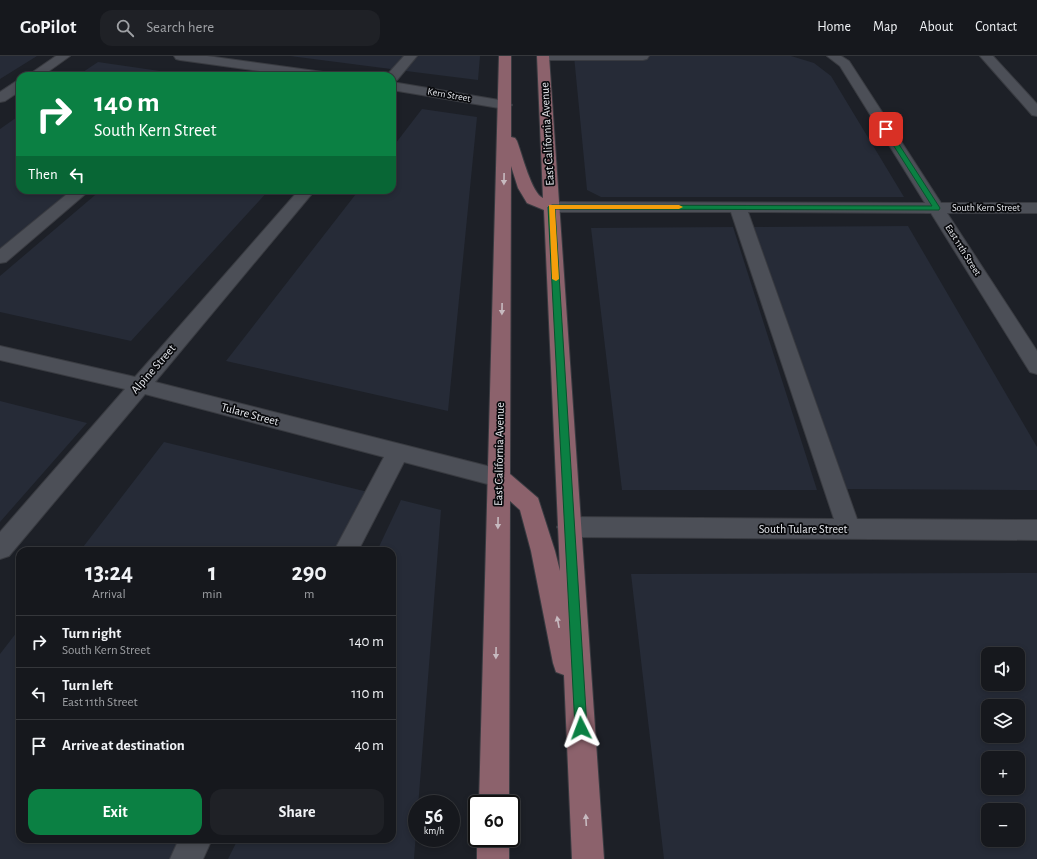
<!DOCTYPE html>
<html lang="en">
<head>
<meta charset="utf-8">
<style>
	body { margin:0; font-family:"Alegreya Sans",sans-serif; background:#1f2126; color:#f1f3f6; height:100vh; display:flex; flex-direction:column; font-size:15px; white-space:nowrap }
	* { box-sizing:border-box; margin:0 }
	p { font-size:13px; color:#9ea0a4 }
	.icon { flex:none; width:22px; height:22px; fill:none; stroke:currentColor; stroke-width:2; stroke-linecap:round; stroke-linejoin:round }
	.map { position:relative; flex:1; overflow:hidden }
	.side { position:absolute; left:16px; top:491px; width:380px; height:296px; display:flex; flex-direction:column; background:#16181d; border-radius:12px; box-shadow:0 2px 6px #0003,0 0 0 1px #35373b }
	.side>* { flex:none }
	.top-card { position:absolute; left:16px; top:16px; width:380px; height:122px; border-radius:12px; box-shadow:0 2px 6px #0003,0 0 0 1px #35373b; background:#0b8043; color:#fff; overflow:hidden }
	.tools { position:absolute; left:981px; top:591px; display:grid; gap:8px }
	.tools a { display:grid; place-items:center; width:44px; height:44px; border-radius:8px; background:#16181d; box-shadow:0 2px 6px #0003,0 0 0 1px #35373b; font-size:20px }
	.speed { position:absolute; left:408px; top:739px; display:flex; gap:8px; font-size:20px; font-weight:700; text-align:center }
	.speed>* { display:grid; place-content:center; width:52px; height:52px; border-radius:50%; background:#16181d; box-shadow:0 2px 6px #0003,0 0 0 1px #35373b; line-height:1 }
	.speed small { font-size:10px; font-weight:400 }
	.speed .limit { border:2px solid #111; border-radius:6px; background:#fff; color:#111 }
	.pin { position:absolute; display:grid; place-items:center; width:34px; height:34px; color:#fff; margin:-17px; border-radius:8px; box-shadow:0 2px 6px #0006 }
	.me { position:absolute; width:44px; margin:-22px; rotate:357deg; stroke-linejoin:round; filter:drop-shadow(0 0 3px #0008) }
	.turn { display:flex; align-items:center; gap:14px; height:84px; padding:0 12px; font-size:18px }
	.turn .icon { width:52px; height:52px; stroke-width:2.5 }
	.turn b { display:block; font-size:28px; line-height:34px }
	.then { display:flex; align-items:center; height:38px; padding:0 12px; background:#0003; gap:8px; font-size:15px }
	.eta { display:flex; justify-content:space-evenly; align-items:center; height:68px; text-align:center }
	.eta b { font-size:24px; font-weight:700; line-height:28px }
	.primary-button { display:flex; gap:8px; margin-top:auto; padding:8px 12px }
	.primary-button a { flex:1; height:46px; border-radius:12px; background:#0b8043; color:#fff; font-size:16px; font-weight:700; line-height:46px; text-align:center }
	.primary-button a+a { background:#1f2126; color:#f1f3f6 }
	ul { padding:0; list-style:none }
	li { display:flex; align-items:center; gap:12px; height:52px; padding:0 12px; border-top:1px solid #35373b }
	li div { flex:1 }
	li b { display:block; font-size:15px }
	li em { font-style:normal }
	header { display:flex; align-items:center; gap:24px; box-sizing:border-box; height:56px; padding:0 20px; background:#16181d; border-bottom:1px solid #35373b }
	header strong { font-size:19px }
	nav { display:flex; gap:22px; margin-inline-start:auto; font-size:14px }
	.search { width:280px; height:36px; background:#1f2126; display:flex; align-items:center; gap:10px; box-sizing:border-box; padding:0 14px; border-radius:12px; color:#9ea0a4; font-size:15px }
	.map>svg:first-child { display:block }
	.built { fill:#262b37; fill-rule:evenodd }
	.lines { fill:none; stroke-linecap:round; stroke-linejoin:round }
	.minor-casing { stroke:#393b41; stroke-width:2 }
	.major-casing { stroke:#393b41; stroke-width:2 }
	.minor { fill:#4c4f57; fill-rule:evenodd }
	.major { fill:#8c626c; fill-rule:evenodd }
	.oneway { fill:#c7bac0 }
	.route { fill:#0b8043; stroke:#07532c }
	.slow { fill:#f59e0b }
	.labels { text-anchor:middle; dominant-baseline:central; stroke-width:3.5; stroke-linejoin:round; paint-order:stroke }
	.far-street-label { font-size:10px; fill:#e7e9ee; stroke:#090a0d }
	.street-label { font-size:12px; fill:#e7e9ee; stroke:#090a0d }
</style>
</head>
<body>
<header>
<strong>GoPilot</strong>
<div class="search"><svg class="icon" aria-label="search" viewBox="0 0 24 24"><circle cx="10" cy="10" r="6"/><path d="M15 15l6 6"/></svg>Search here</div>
<nav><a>Home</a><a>Map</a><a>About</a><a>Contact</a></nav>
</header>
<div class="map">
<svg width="1037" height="803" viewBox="0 0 1037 803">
	<rect width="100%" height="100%" fill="#1d2027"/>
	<path class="built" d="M 0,0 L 37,0 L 0,23 Z
		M 290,0 L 480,0 L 478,24 L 414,16 Z
		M 574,0 L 791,0 L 814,7 L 831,20 L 904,141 L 601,141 L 587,134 Z
		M 98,6 L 194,20 L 77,20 Z
		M 422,53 L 477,61 L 448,355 L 226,305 L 359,134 L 392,134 L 392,92 Z
		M 20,59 L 20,134 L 79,134 L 0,199 L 0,73 Z
		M 101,134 L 269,134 L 131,285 L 0,256 L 0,220 Z
		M 908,170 L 1037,391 L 1037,434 L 847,433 L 754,171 Z
		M 733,171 L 817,434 L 622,434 L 591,172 Z
		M 0,345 L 87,367 L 0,466 Z
		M 164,386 L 372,437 L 342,495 L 80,495 Z
		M 401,444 L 441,454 L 414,803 L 228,803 L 238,783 L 392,783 L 392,495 L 377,495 Z
		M 1037,517 L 1037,803 L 664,803 L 631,518 ZM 988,598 L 1018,598 L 1018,628 L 988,628 ZM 988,650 L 1018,650 L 1018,680 L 988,680 ZM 988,702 L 1018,702 L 1018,732 L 988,732 ZM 988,754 L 1018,754 L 1018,784 L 988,784 Z
		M 20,572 L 20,783 L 193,783 L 182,803 L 0,803 L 0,598 Z"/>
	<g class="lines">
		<defs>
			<path id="minor" d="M 56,0 L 70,0 L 42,20 L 27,20 Z
				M 174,0 L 207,0 L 323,16 L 328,17 L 329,20 L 296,20 L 180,4 L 176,3 Z
				M 404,0 L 417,0 L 397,24 L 392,25 L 392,20 L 386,20 Z
				M 537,0 L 649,0 L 647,3 L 643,4 L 543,4 L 539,3 Z
				M 827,0 L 841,0 L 849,5 L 941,147 L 1037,147 L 1037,157 L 947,157 L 1037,295 L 1037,318 L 1030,316 L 931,157 L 748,156 L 857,463 L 1037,464 L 1037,484 L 569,481 L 561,478 L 557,471 L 561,464 L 569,461 L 834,463 L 731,156 L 551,156 L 545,154 L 543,151 L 545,148 L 551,146 L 925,147 L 840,10 Z
				M 980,0 L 993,0 L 1037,48 L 1037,60 L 1032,59 Z
				M 20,25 L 20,35 L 5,45 L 0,46 L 0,36 L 15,26 Z
				M 392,26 L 505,45 L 510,46 L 512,49 L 510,52 L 505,53 L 392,34 Z
				M 72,134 L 90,134 L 6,206 L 0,207 L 0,193 Z
				M 299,134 L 315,134 L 155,326 L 499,413 L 507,416 L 510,422 L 507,428 L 499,431 L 404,406 L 358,495 L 334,495 L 384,401 L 145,338 L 9,500 L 0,503 L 0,476 L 125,333 L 0,304 L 0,290 L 135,321 Z
				M 179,783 L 212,783 L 203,803 L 170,803 Z"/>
			<path id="major" d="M 499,0 L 511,0 L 511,81 L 515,82 L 517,85 C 522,98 532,138 543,142 L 537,0 L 549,0 L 604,803 L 572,803 L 564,619 L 556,616 L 553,607 L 531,495 L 520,454 L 510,445 L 509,748 L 479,748 ZM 511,110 L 518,132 L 527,147 L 544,154 L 560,515 L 555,495 L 538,442 L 510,418 Z
				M 477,782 L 509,782 L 509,803 L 477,803 Z"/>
		</defs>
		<use href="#minor" class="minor-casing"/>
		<use href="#major" class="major-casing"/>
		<use href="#minor" class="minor"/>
		<use href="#major" class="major"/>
	</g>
	<defs><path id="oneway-solid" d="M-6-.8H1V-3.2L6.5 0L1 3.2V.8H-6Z"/></defs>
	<g class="oneway">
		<use href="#oneway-solid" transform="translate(504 123) rotate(91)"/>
		<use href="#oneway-solid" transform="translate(502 253) rotate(91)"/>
		<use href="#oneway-solid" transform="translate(498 467) rotate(91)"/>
		<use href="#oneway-solid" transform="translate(558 566) rotate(-101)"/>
		<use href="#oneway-solid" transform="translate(496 597) rotate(91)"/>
		<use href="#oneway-solid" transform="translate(586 764) rotate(-93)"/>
	</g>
	<path class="route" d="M 884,72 L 889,73 L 940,152 L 939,154 L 555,153 L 587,672 L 585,676 L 581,677 L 577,676 L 575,672 L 548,151 L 552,149 L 932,150 L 883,73 Z"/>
	<path class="slow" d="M 549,149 L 679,149 L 683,151 L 679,153 L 555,153 L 559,223 L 556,225 L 552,223 Z"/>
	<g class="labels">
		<g class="far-street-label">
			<text transform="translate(449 39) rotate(10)">Kern Street</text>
			<text x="986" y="152">South Kern Street</text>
			<text transform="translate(963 194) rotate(58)">East 11th Street</text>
		</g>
		<g class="street-label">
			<text transform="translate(547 78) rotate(-93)">East California Avenue</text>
			<text transform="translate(153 313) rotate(-49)">Alpine Street</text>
			<text transform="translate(250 358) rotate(15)">Tulare Street</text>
			<text transform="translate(499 398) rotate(-89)">East California Avenue</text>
			<text x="803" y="473">South Tulare Street</text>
		</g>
	</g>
</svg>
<div class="tools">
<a><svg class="icon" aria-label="sound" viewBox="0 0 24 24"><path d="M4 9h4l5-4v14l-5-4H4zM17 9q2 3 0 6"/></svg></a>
<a><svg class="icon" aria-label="layers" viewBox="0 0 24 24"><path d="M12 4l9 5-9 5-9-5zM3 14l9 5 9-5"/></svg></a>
<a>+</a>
<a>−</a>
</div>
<div class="speed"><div>56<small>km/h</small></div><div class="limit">60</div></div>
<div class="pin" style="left:886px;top:73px;background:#d93025"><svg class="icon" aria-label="arrive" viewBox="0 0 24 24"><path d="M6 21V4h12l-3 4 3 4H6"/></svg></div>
<svg class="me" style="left:581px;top:672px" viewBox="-20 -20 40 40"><path d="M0-17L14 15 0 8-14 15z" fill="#0b8043" stroke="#fff" stroke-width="4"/></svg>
<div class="top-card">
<div class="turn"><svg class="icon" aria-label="right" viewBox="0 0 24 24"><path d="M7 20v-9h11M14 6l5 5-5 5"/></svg><div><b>140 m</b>South Kern Street</div></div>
<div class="then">Then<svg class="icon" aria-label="left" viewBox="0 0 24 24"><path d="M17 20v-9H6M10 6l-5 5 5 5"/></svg></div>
</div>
<section class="side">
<div class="eta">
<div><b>13:24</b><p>Arrival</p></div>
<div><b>1</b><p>min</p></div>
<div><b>290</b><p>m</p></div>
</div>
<ul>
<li><svg class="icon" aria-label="right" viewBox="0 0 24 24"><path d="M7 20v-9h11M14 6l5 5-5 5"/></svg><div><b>Turn right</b><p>South Kern Street</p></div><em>140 m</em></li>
<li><svg class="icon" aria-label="left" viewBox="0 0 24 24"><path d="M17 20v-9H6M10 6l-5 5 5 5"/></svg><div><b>Turn left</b><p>East 11th Street</p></div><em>110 m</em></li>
<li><svg class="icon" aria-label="arrive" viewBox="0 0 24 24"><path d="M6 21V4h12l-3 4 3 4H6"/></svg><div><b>Arrive at destination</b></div><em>40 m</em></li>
</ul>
<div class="primary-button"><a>Exit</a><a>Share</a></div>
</section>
</div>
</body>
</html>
